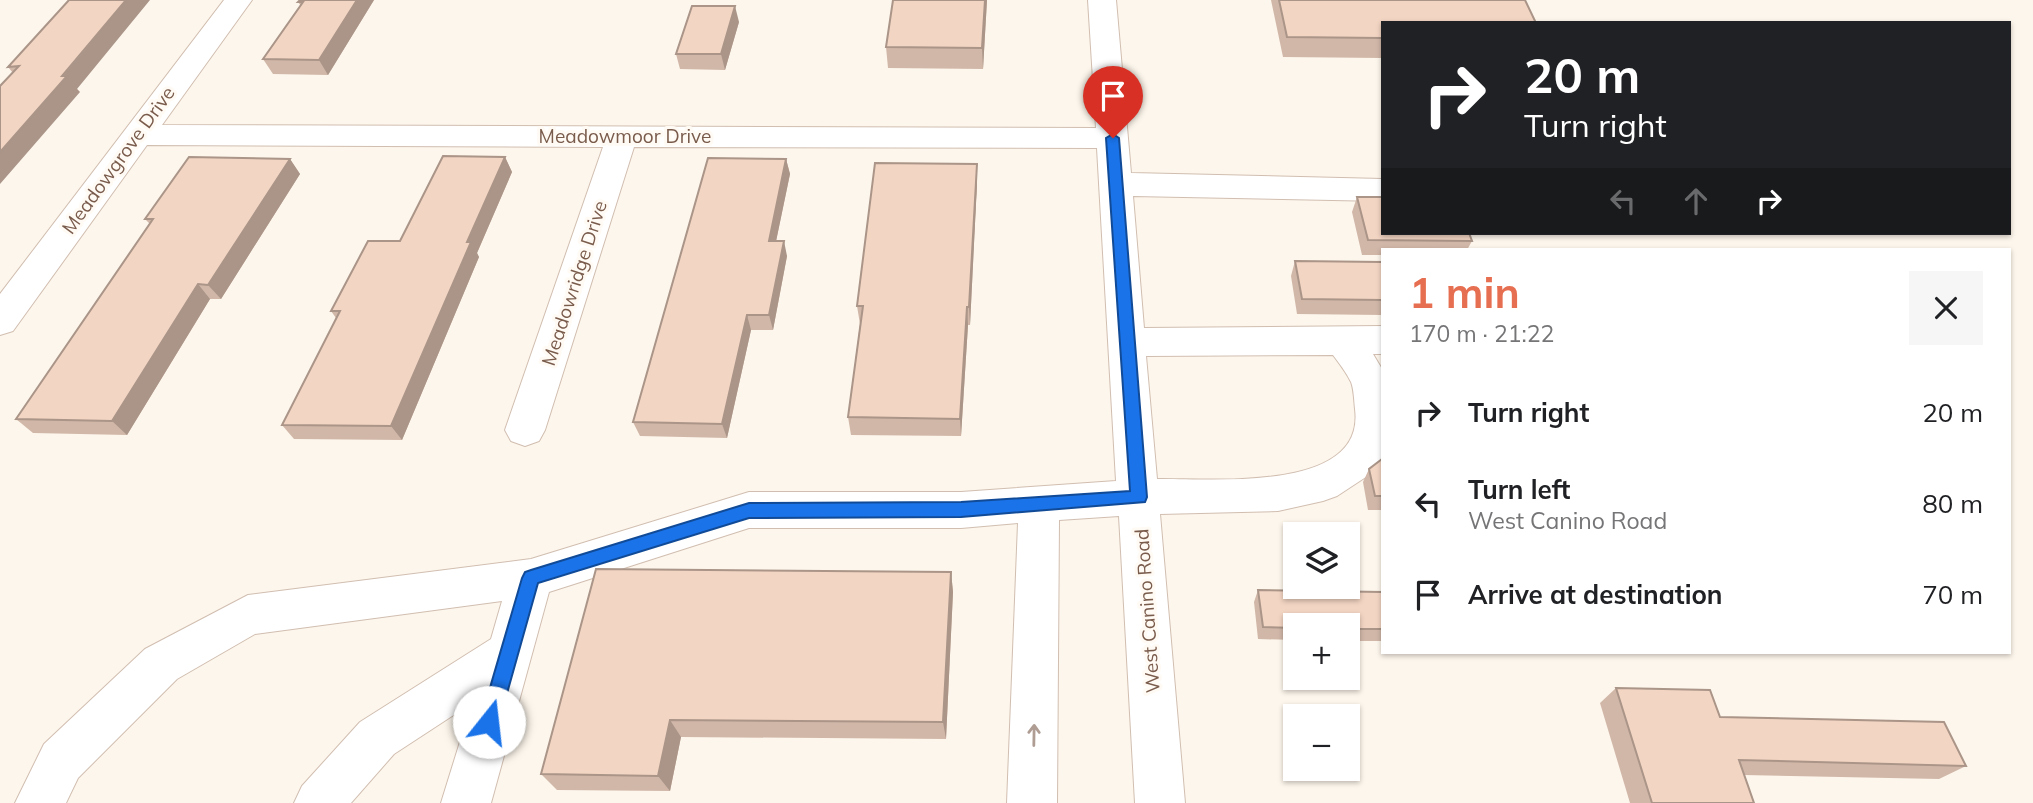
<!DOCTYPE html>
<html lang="en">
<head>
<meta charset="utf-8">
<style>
	body { margin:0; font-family:Mulish,sans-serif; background:#f6f6f6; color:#202124; height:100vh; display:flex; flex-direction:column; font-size:26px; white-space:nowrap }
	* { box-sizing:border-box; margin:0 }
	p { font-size:23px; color:#757577 }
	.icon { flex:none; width:38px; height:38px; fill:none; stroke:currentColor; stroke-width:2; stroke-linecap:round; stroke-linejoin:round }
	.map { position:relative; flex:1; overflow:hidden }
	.side { position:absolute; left:1381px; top:248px; width:630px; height:406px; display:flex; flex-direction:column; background:#fff; border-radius:0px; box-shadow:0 2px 5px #0004 }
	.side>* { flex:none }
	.banner { position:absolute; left:1381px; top:21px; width:630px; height:214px; border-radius:0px; box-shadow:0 2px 5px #0004; background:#202124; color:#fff; overflow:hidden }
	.tools { position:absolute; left:1283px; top:522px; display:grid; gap:14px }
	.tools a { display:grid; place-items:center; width:77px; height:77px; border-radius:0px; background:#fff; box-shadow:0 2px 5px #0004; font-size:35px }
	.pin { position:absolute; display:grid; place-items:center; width:60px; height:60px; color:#fff; margin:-72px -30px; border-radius:50% 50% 50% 0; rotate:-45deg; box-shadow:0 0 7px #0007 }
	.pin .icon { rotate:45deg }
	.me { position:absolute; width:77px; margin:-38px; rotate:16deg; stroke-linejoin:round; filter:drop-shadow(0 0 5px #0008) }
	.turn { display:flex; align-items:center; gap:24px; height:147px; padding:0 28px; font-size:32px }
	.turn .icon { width:91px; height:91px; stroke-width:2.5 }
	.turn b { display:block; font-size:49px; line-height:60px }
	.lanes { display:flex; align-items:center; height:66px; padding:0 28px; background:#0003; justify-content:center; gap:35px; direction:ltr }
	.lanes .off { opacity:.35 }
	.round { display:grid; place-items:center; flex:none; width:74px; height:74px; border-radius:0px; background:#f6f6f6 }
	.summary { display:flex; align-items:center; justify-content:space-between; height:119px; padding:0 28px }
	h1 { font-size:42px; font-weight:700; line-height:52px; color:#e76f51 }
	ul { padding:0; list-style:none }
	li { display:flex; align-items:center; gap:21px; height:91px; padding:0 28px }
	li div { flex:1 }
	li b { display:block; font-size:26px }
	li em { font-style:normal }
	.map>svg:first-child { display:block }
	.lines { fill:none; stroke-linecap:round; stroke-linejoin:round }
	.minor-casing { stroke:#d1beb0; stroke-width:2 }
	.minor { fill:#fff; fill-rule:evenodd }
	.wall { fill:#d1b7a8 }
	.shaded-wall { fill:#aa9588 }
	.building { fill:#f3d5c3; stroke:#aa9588; stroke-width:2 }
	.oneway { stroke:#af9d94 }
	.route { fill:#1a73e8; stroke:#114b97; stroke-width:2 }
	.labels { text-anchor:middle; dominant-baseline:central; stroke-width:6; stroke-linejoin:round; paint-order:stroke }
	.street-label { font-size:19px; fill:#7a5c4d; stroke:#fffaf3 }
</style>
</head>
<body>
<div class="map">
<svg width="2033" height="803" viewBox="0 0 2033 803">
	<rect width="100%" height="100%" fill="#fdf6ec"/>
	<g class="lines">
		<defs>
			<path id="minor" d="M 224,0 L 252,0 L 162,125 L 1096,128 L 1088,0 L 1116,0 L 1131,173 L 1382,179 L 1382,201 L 1133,196 L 1144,328 L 1382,326 L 1382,354 L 1373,354 L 1382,369 L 1382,460 L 1378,469 L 1337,496 L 1323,501 L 1278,511 L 1160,514 L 1185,803 L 1135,803 L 1119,516 L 1059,520 L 1057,803 L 1007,803 L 1018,523 L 961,528 L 749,528 L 549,592 L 491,803 L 441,803 L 472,703 L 394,754 L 351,803 L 294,803 L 302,786 L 360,722 L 491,639 L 502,601 L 255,634 L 177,679 L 78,778 L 66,803 L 15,803 L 44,744 L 145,649 L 248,595 L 531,559 L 749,492 L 961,492 L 1116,481 L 1097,148 L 634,147 L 545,430 L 539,441 L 525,446 L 511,441 L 505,430 L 603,147 L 147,145 L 13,331 L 0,335 L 0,294 ZM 1333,355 C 1339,363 1346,372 1351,382 C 1354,390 1354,400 1355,409 C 1366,494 1210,478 1157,479 L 1146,356 Z"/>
		</defs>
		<use href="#minor" class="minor-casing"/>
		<use href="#minor" class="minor"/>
	</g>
	<path class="wall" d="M 69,0 L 77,89 L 80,92 L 13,73 L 8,67 Z
		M 374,0 L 328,75 L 273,74 L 263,59 L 301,6 L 298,2 Z
		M 987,0 L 983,69 L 888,68 L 886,47 Z
		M 1271,0 L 1525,0 L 1382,23 L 1382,58 L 1283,57 Z
		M 739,22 L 725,70 L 680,69 L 676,54 Z
		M 505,157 L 512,172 L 477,253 L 479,257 L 402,440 L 294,439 L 282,425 L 336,318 L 331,311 Z
		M 290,159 L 300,174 L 221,299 L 210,299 L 127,435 L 33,433 L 16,419 L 150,224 L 145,219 Z
		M 786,159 L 790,174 L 776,241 L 787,256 L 773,330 L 751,330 L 727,438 L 640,436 L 633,422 Z
		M 977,164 L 977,183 L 970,325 L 968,325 L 961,436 L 851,435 L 848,417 L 860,324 L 857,306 Z
		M 1357,197 L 1472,241 L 1467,250 L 1382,250 L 1382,255 L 1362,255 L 1352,212 Z
		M 1295,261 L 1382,262 L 1382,315 L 1297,314 L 1291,276 Z
		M 1382,459 L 1382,510 L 1368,510 L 1363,482 L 1369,469 Z
		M 951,572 L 953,592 L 946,739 L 681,737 L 670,791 L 557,790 L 541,774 Z
		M 1258,590 L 1382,592 L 1382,641 L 1348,641 L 1348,625 L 1295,625 L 1295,640 L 1258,639 L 1254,602 Z
		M 1616,688 L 1720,717 L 1966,766 L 1939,779 L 1744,775 L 1754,803 L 1630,803 L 1600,703 Z"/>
	<path class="shaded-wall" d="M 126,0 L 150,0 L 77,89 L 80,92 L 0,184 L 0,152 Z
		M 357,0 L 374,0 L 328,75 L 319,60 Z
		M 985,0 L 987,0 L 983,69 L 982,48 Z
		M 735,6 L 739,22 L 725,70 L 721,54 Z
		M 505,157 L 512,172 L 477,253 L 479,257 L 402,440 L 391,426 L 467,242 Z
		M 290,159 L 300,174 L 221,299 L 208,285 Z
		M 786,159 L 790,174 L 773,256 L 769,241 Z
		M 977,164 L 977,183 L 970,325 L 969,307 Z
		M 784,241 L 787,256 L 773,330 L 769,315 Z
		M 198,284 L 210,299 L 127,435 L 112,421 Z
		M 967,307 L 968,325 L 961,436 L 960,419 Z
		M 747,315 L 751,330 L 727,438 L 722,424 Z
		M 951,572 L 953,592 L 946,739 L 943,722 Z
		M 670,720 L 681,737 L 670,791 L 658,776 Z"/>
	<path class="building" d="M 69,0 L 126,0 L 62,76 L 67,76 L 0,152 L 0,86 L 19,66 L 8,67 Z
		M 300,0 L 357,0 L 319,60 L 263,59 L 303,2 L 298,2 Z
		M 893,0 L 985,0 L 982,48 L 886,47 Z
		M 1279,0 L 1525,0 L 1536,23 L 1382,23 L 1382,38 L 1287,37 Z
		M 692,6 L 735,6 L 721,54 L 676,54 Z
		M 443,156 L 505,157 L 467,242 L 471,242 L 391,426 L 282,425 L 340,311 L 331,311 L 368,241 L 400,241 Z
		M 189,157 L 290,159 L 208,285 L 198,284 L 112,421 L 16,419 L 153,219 L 145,219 Z
		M 708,158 L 786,159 L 769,241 L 784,241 L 769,315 L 747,315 L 722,424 L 633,422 Z
		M 875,163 L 977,164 L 969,307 L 967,307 L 960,419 L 848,417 L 863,306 L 857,306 Z
		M 1357,197 L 1382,197 L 1382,233 L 1469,233 L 1472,241 L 1368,240 Z
		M 1295,261 L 1382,262 L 1382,300 L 1302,299 Z
		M 1382,459 L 1382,496 L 1375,496 L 1369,469 Z
		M 596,569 L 951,572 L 943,722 L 670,720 L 658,776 L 541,774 Z
		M 1258,590 L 1382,592 L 1382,629 L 1348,629 L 1348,625 L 1295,625 L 1295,628 L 1263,627 Z
		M 1616,688 L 1710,690 L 1720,717 L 1944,722 L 1966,766 L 1739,760 L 1754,803 L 1652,803 Z"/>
	<defs><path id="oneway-shaft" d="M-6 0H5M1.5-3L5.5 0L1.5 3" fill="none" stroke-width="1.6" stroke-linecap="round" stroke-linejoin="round" transform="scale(1.75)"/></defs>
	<use class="oneway" href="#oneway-shaft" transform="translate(1034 735) rotate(-89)"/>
	<path class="route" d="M 1113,134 L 1119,138 L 1147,497 L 1145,502 L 961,517 L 749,518 L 538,583 L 499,722 L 496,728 L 489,731 L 483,728 L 480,722 L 522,578 L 525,572 L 531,570 L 749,503 L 961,502 L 1130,491 L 1106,138 Z"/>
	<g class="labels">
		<g class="street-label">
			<text x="625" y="136">Meadowmoor Drive</text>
			<text transform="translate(118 160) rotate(-54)">Meadowgrove Drive</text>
			<text transform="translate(574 283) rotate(-72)">Meadowridge Drive</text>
			<text transform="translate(1147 611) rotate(-94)">West Canino Road</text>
		</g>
	</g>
</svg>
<div class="tools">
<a><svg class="icon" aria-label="layers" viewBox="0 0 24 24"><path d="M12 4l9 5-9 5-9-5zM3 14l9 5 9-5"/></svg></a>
<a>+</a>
<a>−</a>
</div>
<div class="pin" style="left:1113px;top:138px;background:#d93025"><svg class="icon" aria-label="arrive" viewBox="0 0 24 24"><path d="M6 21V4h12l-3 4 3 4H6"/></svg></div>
<svg class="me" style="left:489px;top:722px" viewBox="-20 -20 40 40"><circle r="19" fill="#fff"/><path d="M0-13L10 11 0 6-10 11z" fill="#1a73e8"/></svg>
<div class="banner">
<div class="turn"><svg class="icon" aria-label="right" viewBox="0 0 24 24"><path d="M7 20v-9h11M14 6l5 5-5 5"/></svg><div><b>20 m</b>Turn right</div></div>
<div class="lanes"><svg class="icon off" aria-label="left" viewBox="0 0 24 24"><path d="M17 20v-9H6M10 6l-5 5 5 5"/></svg><svg class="icon off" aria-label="ahead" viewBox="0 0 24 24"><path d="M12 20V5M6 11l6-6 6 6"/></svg><svg class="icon" aria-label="right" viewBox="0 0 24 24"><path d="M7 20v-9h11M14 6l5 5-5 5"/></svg></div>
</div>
<section class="side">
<div class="summary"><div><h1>1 min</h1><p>170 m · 21:22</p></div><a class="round"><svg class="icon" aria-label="close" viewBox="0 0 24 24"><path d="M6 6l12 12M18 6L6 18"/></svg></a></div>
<ul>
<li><svg class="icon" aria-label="right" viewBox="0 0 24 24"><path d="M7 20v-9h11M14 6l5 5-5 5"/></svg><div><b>Turn right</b></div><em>20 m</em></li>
<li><svg class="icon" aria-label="left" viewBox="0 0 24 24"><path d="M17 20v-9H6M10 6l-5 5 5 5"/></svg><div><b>Turn left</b><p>West Canino Road</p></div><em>80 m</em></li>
<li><svg class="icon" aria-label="arrive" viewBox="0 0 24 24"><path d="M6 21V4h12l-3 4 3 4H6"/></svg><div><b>Arrive at destination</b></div><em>70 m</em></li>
</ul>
</section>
</div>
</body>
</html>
